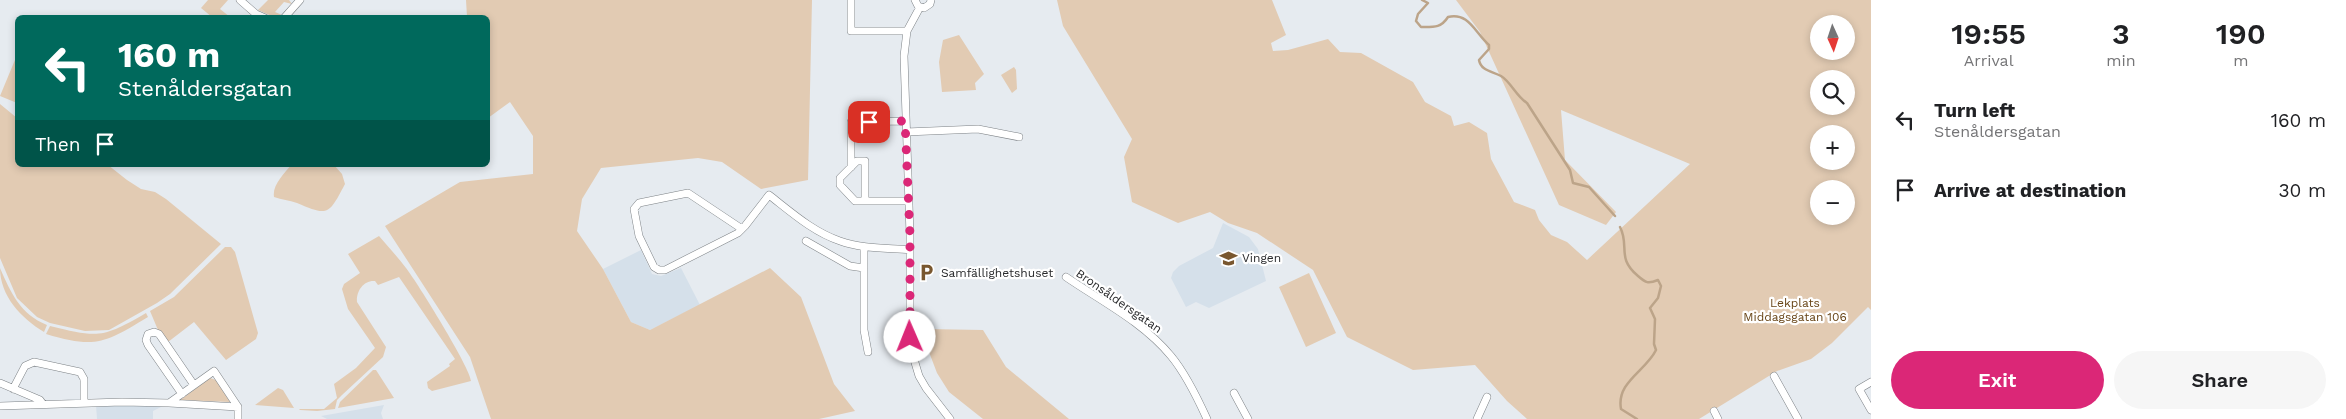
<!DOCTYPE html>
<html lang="en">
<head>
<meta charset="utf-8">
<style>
	body { margin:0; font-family:"Work Sans",sans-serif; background:#f6f6f6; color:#202124; height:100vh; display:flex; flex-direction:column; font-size:19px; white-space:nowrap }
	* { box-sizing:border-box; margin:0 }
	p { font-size:16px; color:#757577 }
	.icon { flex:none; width:28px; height:28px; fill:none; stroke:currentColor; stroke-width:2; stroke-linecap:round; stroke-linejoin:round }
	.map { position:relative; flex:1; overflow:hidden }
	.side { display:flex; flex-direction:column; background:#fff; width:475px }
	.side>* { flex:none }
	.guide { position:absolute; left:15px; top:15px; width:475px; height:152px; border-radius:8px; box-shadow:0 2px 8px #0003; background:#00695c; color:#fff; overflow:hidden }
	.needle { width:32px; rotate:177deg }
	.fabs { position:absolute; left:1810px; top:15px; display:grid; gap:10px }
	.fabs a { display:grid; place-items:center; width:45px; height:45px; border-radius:50%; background:#fff; box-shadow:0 2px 8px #0003; font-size:25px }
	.pin { position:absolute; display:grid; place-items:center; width:42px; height:42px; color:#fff; margin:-21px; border-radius:10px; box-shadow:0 2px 8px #0006 }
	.me { position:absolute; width:55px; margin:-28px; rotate:359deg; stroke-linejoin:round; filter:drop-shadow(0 0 4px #0008) }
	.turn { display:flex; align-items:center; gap:18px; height:105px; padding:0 20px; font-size:22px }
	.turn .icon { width:65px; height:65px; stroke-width:2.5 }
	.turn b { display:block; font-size:35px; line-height:42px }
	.then { display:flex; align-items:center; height:48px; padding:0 20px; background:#0003; gap:10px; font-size:19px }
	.eta { display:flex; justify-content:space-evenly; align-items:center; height:85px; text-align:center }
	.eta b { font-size:30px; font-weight:600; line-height:35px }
	.button { display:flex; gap:10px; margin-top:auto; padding:10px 20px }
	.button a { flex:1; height:58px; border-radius:30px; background:#db2777; color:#fff; font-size:20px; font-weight:600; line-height:58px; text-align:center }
	.button a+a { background:#f6f6f6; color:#202124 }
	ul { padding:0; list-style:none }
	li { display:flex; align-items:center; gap:15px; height:70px; padding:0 20px }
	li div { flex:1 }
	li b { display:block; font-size:19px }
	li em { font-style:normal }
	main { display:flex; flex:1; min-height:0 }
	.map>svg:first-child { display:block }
	.built { fill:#d5e0ea }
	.green { fill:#e2cbb3; fill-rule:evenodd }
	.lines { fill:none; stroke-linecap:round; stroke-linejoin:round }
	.stream { stroke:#bca489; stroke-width:2.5 }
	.street-casing { stroke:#7d8286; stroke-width:8 }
	.street { stroke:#fff; stroke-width:7 }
	.route { stroke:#db2777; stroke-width:9; stroke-dasharray:0 16.2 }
	.labels { text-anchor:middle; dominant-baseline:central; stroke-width:4.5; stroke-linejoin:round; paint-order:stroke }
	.poi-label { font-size:12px; fill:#28292b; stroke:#fff; text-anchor:start }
	.street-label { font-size:12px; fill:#28292b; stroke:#fff }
	.park-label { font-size:12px; fill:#684517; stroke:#fff }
</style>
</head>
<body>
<main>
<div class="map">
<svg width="1871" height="419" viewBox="0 0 1871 419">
	<rect width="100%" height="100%" fill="#e6ebf0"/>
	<path class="built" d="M 1223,223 L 1249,237 L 1258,249 L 1266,281 L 1209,308 L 1196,302 L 1186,307 L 1171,278 L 1173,272 L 1179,266 L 1213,248 Z
		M 641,250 L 652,274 L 661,276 L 681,268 L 700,305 L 650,330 L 631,322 L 603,269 Z
		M 96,405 L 165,405 L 153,411 L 153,419 L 97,419 Z
		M 384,405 L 381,413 L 383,419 L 327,419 L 321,416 Z"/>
	<path class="green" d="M 208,0 L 228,0 L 220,9 L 230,17 L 212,17 L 201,8 Z
		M 268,0 L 289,0 L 292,4 L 284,2 L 275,12 L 282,15 L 274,17 L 258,10 Z
		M 466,0 L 812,0 L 808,180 L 761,189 L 722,162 L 698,158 L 601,168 L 582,199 L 577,231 L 603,269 L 631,322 L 650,330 L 770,268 L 801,297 L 834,384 L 855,411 L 819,419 L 491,419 L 470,357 L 385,226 L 460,182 L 533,174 L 533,136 L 510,102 L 488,118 L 488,18 L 467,17 Z
		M 1057,0 L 1272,0 L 1286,35 L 1271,43 L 1273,51 L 1288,50 L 1328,39 L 1340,52 L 1361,53 L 1413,82 L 1425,102 L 1451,116 L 1454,126 L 1469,122 L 1487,133 L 1491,159 L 1514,202 L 1535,210 L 1539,220 L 1551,235 L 1567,242 L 1587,260 L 1690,164 L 1561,110 L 1565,160 L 1616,212 L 1606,225 L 1559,205 L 1480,32 L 1456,0 L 1871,0 L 1871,310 L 1868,307 L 1832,343 L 1811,359 L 1777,371 L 1699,419 L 1527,419 L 1507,401 L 1475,365 L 1413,370 L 1347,337 L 1313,270 L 1257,233 L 1228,223 L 1210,212 L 1178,223 L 1132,202 L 1124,157 L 1132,139 L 1063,26 ZM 1819,24 L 1846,24 L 1846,51 L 1819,51 ZM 1819,79 L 1846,79 L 1846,106 L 1819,106 ZM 1819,134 L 1846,134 L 1846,161 L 1819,161 ZM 1819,189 L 1846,189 L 1846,216 L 1819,216 Z
		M 959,35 L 984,74 L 975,83 L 976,90 L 942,92 L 939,62 L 943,40 Z
		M 17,55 L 17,103 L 0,96 Z
		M 1014,67 L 1016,70 L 1017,89 L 1012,93 L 1001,75 Z
		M 0,104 L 17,118 L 18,165 L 108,165 L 127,180 L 141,189 L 155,192 L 166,199 L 221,244 L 170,294 L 157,303 L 109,330 L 85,331 L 50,323 L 37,317 L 17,298 L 0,258 Z
		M 291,165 L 334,165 L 342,174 L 345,184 C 329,214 329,217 297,203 C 289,200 282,200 274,197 C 272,185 284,174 291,165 Z
		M 379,236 C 388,247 398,257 406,268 C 417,282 471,369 471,381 L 432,391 L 428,388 L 427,382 L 450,366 L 449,364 L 455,359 L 399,277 L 378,285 L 375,281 C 363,280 356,292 357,302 L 386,347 L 383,357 L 342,395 L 337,400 L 335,409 L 317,411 L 300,410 L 299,409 L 324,409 L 337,398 L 334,384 L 356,368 L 375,348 L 348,309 L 342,289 L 344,284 L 360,273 L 348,254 Z
		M 225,247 L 231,247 L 235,252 L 258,333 L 256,339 L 226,360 L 194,322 L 168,342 L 158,330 L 150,311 L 174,297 Z
		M 0,268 C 11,293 20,314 47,325 L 44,332 C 21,318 0,296 0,268 Z
		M 1309,273 L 1336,333 L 1306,347 L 1279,287 Z
		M 146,313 L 148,317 C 105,343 96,349 46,334 L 50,326 C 99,338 103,338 146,313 Z
		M 926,329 L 983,330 L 1006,367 L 1069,419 L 983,419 L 949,392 L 937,373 L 926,344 Z
		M 373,370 L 376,370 L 394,398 L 338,408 L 340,402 Z
		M 210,378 L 216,380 L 230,402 L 180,400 Z
		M 278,388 L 283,390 L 294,408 L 255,405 Z"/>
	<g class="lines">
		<path class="stream" d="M 1422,0 L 1428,3 L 1418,14 L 1416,21 L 1421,27 C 1434,27 1441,28 1448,17 C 1469,12 1475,33 1489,45 L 1489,49 L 1479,60 C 1481,71 1492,71 1501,76 C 1511,82 1516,96 1527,103 L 1570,170 L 1573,183 L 1589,187 L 1615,216
			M 1620,227 C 1630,246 1616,258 1638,276 C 1646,283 1648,284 1658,280 L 1661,286 L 1658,298 L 1650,308 L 1655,319 L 1654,344 L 1656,350 C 1646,371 1616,382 1621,409 L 1637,419"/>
		<defs>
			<path id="street" d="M 240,0 L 256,14 L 265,18
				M 851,0 L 851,31 L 907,31
				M 915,0 L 918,6 L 924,8 L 930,4 L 931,0
				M 920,7 L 907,31 L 904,56 L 910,235 L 910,346 L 919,376 L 926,388 L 950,419
				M 284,18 L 300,0
				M 906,132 L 978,129 L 1019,137
				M 851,167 L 851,122 L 905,121
				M 865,201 L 865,161 L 857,161 L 840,178 L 840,185 L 855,201 L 908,201
				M 742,229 L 688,193 L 639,203 L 634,209 L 639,236 L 654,267 L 659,270 L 665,270 L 738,233 L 745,226 L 769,195 C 791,212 813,232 840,241 C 862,249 887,248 910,250
				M 806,241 L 850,266 L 864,268
				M 864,247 L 864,330 L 868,352
				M 1066,277 C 1101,301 1143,322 1171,356 C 1186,374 1197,397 1207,419
				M 1774,376 L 1798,419
				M 1871,382 L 1859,389 L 1871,410
				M 0,383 L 40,400 L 43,404
				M 13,389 L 25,366 L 34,362 L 80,372 L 84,379 L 84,403
				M 1234,393 L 1248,419
				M 182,394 L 148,345 L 146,340 L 148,334 L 154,332 L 159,334 L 194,385
				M 169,403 L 238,407
				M 0,406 L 122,402 L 169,403 L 214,371 L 238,407 L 238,419
				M 1714,411 L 1718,419
				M 1477,419 L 1487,397"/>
		</defs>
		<use href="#street" class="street-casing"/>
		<use href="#street" class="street"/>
	</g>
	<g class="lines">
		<path class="route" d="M 869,122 L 905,121 L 910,235 L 910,337"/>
	</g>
	<defs>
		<symbol id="school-bare" viewBox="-9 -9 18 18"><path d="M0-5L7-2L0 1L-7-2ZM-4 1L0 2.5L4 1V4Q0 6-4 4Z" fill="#79572f" stroke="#fff" stroke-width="2.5" paint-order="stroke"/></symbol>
		<symbol id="parking-bare" viewBox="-9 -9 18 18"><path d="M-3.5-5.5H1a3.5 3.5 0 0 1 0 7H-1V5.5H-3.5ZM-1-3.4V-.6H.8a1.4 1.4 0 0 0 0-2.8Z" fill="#79572f" stroke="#fff" stroke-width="2.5" paint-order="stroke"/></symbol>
	</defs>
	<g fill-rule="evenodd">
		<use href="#school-bare" x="1216" y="246" width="25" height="25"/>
		<use href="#parking-bare" x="914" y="260" width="25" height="25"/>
	</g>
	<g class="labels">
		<g class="poi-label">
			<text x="1242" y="258">Vingen</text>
			<text x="941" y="273">Samfällighetshuset</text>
		</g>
		<g class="street-label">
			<text transform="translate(1119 301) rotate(35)">Bronsåldersgatan</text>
		</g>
		<g class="park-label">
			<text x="1795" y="303">Lekplats<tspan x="1795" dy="14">Middagsgatan 106</tspan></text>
		</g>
	</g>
</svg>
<div class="fabs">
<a><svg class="needle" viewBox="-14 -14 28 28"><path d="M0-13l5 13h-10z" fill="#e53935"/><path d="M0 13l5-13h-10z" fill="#757577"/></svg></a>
<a><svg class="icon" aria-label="search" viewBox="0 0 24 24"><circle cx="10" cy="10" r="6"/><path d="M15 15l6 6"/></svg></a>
<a>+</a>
<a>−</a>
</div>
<div class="pin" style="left:869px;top:122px;background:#d93025"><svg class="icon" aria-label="arrive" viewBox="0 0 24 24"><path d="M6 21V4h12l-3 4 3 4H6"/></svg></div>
<svg class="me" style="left:910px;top:337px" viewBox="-20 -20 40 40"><circle r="19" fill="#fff"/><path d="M0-13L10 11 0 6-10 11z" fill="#db2777"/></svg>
<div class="guide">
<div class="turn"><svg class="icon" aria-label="left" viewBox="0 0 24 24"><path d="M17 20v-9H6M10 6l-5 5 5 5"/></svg><div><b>160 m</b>Stenåldersgatan</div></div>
<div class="then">Then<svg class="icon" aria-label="arrive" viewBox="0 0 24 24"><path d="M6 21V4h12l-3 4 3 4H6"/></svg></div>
</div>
</div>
<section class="side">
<div class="eta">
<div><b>19:55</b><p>Arrival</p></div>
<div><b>3</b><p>min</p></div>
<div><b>190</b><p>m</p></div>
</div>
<ul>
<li><svg class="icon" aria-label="left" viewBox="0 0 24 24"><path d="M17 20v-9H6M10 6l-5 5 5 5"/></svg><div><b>Turn left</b><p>Stenåldersgatan</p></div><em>160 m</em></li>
<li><svg class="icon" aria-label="arrive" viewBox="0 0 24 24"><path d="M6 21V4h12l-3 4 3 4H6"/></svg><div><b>Arrive at destination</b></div><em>30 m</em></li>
</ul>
<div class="button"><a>Exit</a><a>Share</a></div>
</section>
</main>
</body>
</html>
